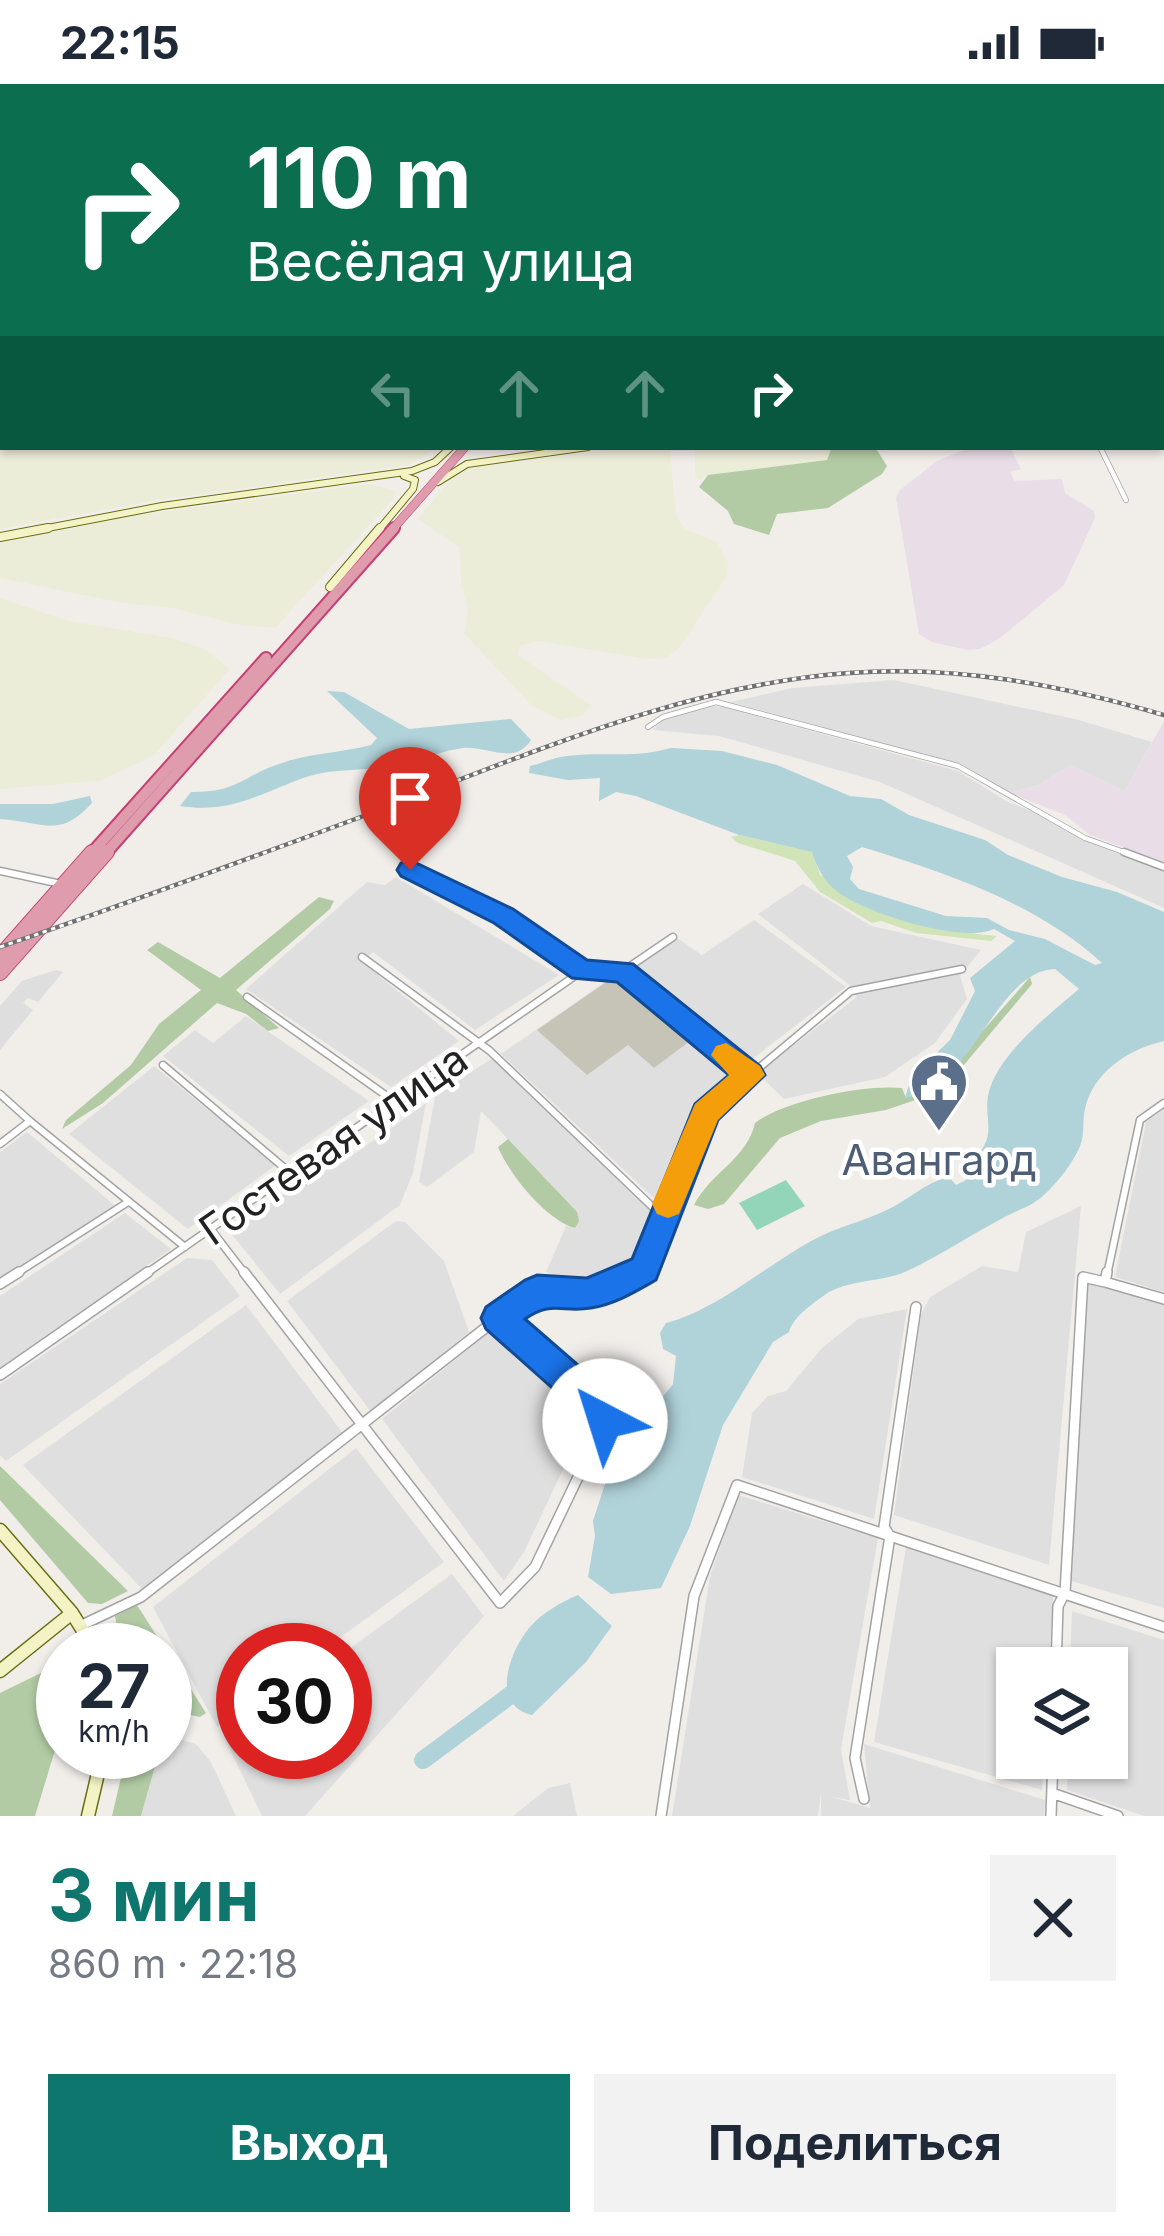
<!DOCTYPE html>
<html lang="ru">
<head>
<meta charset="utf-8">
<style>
	body { margin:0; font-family:Inter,sans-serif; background:#f2f2f3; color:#1f2937; height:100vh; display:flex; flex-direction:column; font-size:45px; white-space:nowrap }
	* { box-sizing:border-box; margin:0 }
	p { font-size:39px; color:#747a83 }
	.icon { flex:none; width:66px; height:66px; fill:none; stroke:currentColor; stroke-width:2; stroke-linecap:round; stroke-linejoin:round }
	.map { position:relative; height:1732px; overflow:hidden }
	.side { display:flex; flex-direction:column; background:#fff; flex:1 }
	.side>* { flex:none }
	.banner { position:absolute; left:0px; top:0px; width:1164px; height:366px; box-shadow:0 3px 9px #0004; background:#0b6e4f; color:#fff; overflow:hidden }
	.tools { position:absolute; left:996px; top:1563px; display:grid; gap:24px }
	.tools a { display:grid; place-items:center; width:132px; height:132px; border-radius:0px; background:#fff; box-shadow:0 3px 9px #0004; font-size:60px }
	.speed { position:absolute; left:36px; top:1539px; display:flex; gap:24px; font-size:60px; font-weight:700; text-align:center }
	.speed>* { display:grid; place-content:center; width:156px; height:156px; border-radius:50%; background:#fff; box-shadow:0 3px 9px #0004; line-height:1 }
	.speed small { font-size:30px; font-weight:400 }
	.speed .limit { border:18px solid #d22; background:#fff; color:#111 }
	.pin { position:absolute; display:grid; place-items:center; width:102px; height:102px; color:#fff; margin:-123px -51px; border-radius:50% 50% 50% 0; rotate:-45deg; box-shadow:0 0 12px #0007 }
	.pin .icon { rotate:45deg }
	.me { position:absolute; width:132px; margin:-66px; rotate:320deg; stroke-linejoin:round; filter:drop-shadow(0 0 9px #0008) }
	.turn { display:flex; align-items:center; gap:42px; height:252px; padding:0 48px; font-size:54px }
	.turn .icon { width:156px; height:156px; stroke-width:2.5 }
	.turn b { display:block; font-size:84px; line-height:102px }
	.lanes { display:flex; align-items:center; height:114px; padding:0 48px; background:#0003; justify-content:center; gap:60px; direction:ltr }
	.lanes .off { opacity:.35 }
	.round { display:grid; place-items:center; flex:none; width:126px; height:126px; border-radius:0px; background:#f2f2f3 }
	.summary { display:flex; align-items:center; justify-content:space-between; height:204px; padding:0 48px }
	h1 { font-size:72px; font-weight:700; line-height:90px; color:#0f766e }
	.button { display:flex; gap:24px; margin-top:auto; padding:24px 48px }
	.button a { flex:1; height:138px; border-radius:0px; background:#0f766e; color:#fff; font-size:48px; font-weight:700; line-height:138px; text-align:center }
	.button a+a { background:#f2f2f3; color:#1f2937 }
	.status { display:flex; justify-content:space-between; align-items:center; height:84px; padding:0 60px; background:#fff; direction:ltr }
	.status svg { height:33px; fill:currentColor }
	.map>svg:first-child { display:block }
	.residential { fill:#e0dfdf }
	.industrial { fill:#e9dde7 }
	.construction { fill:#c5c4b6 }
	.farmland { fill:#ecedd8 }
	.grass { fill:#d0e4b7 }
	.forest { fill:#b2cba4 }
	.pitch { fill:#93d5b8 }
	.parking { fill:#dedede }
	.water { fill:#b0d2d9; fill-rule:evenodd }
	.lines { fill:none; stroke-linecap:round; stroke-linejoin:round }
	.river { stroke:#b0d2d9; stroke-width:18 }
	.street-far3-casing { stroke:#a3a3a3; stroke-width:4.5 }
	.street-far2-casing { stroke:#a3a3a3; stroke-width:6 }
	.street-far1-casing { stroke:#a3a3a3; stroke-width:9 }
	.street-casing { stroke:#a3a3a3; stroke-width:12 }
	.secondary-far3-casing { stroke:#6a6e13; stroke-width:6 }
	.secondary-far2-casing { stroke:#6a6e13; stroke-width:8 }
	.secondary-far1-casing { stroke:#6a6e13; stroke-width:10 }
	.secondary-casing { stroke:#6a6e13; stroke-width:15 }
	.highway-far3-casing { stroke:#c63f75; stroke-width:8 }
	.highway-far2-casing { stroke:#c63f75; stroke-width:9 }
	.highway-far1-casing { stroke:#c63f75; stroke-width:14 }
	.highway-casing { stroke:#c63f75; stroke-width:16 }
	.street-far3 { stroke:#fff; stroke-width:3 }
	.street-far2 { stroke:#fff; stroke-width:4.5 }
	.street-far1 { stroke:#fff; stroke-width:6 }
	.street { stroke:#fff; stroke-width:9 }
	.secondary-far3 { stroke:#f3f3c6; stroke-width:4.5 }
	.secondary-far2 { stroke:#f3f3c6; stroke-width:6 }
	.secondary-far1 { stroke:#f3f3c6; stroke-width:8 }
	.secondary { stroke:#f3f3c6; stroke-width:12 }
	.highway-far3 { stroke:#de9cac; stroke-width:6 }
	.highway-far2 { stroke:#de9cac; stroke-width:8 }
	.highway-far1 { stroke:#de9cac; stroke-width:10 }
	.highway { stroke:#de9cac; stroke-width:14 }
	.rail-casing { stroke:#707070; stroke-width:4.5 }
	.rail { stroke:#fff; stroke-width:3; stroke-dasharray:4.5; stroke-linecap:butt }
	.route { fill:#1a73e8; stroke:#114b97; stroke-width:3 }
	.slow { fill:#f59e0b }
	.labels { text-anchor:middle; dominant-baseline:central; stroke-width:9; stroke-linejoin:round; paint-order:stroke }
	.street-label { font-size:42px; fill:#222; stroke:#fff }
	.service-label { font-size:42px; fill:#4e5e75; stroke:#fff }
</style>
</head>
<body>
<div class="status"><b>22:15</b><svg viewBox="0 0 49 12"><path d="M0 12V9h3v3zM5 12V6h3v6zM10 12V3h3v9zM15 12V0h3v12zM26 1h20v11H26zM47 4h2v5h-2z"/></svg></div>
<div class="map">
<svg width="1164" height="1732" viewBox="0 0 1164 1732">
	<rect width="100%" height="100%" fill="#f1eeea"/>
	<path class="residential" d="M 894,596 L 1075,635 L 1152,658 L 1125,707 L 1070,681 L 1039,701 L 1010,709 L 962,681 L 731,618 L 792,604 Z
		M 704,622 L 724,623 L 958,687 L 1008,718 L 1055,736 L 1085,757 L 1164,787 L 1164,824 L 880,698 L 719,652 L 653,646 L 665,634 Z
		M 396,793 L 559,891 L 475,946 L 373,868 L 362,878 L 459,957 L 391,1003 L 246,905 L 367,798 L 385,801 Z
		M 803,800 L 871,842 L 981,866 L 960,892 L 967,915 L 935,959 L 885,993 L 784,1015 L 757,989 L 857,913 L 852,903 L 758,830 Z
		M 754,836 L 846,903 L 747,979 L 629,884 L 677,854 L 702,871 Z
		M 618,889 L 741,993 L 700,1029 L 662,1122 L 501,970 Z
		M 246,932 L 369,1017 L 289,1072 L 163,972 L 195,946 L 213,959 Z
		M 494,973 L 660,1134 L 644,1173 L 616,1196 L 583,1200 L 546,1188 L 566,1142 L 575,1144 L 549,1098 L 481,1027 L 474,1068 L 427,1103 L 419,1098 L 437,1003 L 448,996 L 453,1000 Z
		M 154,982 L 276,1081 L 188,1145 L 69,1050 Z
		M 426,1019 L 413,1089 L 400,1121 L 280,1210 L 229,1147 L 327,1080 L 333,1085 Z
		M 1164,1025 L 1164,1208 L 1115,1193 L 1146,1038 Z
		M 27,1048 L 118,1124 L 0,1201 L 0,1068 Z
		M 1081,1122 L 1049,1481 L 894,1431 L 921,1231 L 930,1213 L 982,1182 L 1018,1188 L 1026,1148 Z
		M 125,1129 L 171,1165 L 0,1284 L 0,1212 Z
		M 396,1137 L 405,1138 L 444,1177 L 469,1248 L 371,1328 L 287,1217 Z
		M 187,1174 L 212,1176 L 240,1212 L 6,1377 L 0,1371 L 0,1300 Z
		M 1087,1198 L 1164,1219 L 1164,1524 L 1068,1496 Z
		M 246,1221 L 342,1348 L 142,1505 L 23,1381 Z
		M 907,1225 L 874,1435 L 742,1393 L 752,1329 L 768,1312 L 786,1307 L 822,1264 L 858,1235 Z
		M 497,1242 L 548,1275 L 589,1318 L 585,1339 L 524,1468 L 504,1497 L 382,1335 Z
		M 356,1364 L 444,1478 L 323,1566 L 243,1566 L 243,1624 L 217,1643 L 153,1523 Z
		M 738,1411 L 878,1454 L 841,1665 L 850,1716 L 832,1713 L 870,1724 L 864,1660 L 1045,1716 L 1044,1732 L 821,1732 L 821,1709 L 818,1732 L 672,1732 L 710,1492 Z
		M 906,1463 L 1053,1512 L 1049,1584 L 1017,1584 L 1017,1674 L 1044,1674 L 1042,1706 L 874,1658 Z
		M 452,1490 L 484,1532 L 305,1732 L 262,1732 L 225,1655 L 243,1642 L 243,1668 L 345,1668 L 345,1568 Z
		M 1072,1527 L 1164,1556 L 1164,1732 L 1144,1732 L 1067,1706 L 1068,1674 L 1107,1674 L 1107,1584 L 1070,1584 Z
		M 165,1651 L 196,1660 L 211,1678 L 236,1732 L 141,1732 L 159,1668 L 165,1668 Z
		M 570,1699 L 577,1732 L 513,1732 L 548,1704 Z"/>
	<path class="industrial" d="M 971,363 L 1010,363 L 1021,385 L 1010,388 L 1015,397 L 1062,395 L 1065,409 L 1094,427 L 1095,434 L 1064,501 L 999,555 L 980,565 L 967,566 L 932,558 L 919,550 L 896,414 L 900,406 L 937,377 Z
		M 1164,637 L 1164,778 L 1090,751 L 1065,731 L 1010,709 L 1039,701 L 1070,681 L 1125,707 Z"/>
	<path class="construction" d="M 618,890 L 694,954 L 654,984 L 628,961 L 587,991 L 537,946 Z"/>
	<path class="farmland" d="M 0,138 L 3,363 L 438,363 L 409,381 L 159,416 L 0,445 Z
		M 630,363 L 670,366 L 676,432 L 685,445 L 717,458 L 728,479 L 727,491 L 681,562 L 667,574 L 647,575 L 538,557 L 520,562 L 518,571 L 591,621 L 583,631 L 561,636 L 532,622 L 464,549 L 468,525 L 461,501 L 460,464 L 418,435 L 453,392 L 466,384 Z
		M 695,363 L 832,363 L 827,376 L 708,391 L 700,396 L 695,394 Z
		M 369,400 L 396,407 L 395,413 L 275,544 L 239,541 L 173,524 L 122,519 L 0,494 L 0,459 L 129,432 Z
		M 0,514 L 69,537 L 172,554 L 205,565 L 230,585 L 153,672 L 100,697 L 0,705 Z"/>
	<path class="grass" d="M 0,0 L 463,0 L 466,3 L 3,3 L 0,136 Z
		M 739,751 L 813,768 L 820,791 L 977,850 L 997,852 L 991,857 L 916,849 L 881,837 L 872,839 L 820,808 L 795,777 L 738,759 L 731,753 Z"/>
	<path class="forest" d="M 832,363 L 875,363 L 887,382 L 882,390 L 828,424 L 777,430 L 769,451 L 734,440 L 728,427 L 699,403 L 708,391 L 827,376 Z
		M 319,813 L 334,817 L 330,825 L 236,906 L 279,944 L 268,947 L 246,930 L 217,919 L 103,1019 L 62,1045 L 66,1036 L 131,981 L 159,940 L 201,906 L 147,866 L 158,858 L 220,894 Z
		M 1030,893 L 1032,900 L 942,1007 L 886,1026 L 821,1037 L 780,1054 L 724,1120 L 708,1125 L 694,1121 C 711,1088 747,1075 755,1039 C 785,1016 865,1000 902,1004 L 906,1014 L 938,998 Z
		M 508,1055 L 577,1128 L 579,1137 L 575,1144 C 546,1136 509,1090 498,1063 Z
		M 0,1382 L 128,1507 L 102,1520 L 88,1519 L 0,1416 Z
		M 137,1521 L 206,1629 L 200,1633 L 165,1626 L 165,1566 L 121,1566 L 115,1532 Z
		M 49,1585 L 63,1598 L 63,1640 L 35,1732 L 0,1732 L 0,1609 Z
		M 127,1668 L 159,1668 L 141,1732 L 112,1732 Z"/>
	<path class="pitch" d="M 786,1096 L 805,1122 L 757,1146 L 739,1119 Z"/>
	<path class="parking" d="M 56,886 L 63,888 L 38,918 L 27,914 L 23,919 L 33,926 L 0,966 L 0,922 L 22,897 Z"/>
	<path class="water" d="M 327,607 L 344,608 L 409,645 L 511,635 L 531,656 C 514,682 488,662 463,664 C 438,667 415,680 390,683 C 362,687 333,684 306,693 C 261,709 231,730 180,722 L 191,708 C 237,709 243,692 279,680 C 309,669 340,669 371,661 L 377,654 Z
		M 671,664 L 722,667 L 777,681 L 850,712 L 881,715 L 909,731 L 985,756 L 1008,771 L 1062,793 L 1117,808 L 1164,828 L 1164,957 C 1129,965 1093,988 1085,1025 C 1082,1037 1085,1051 1080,1062 C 1072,1082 1046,1115 1026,1123 C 986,1140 947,1169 905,1188 C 881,1198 847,1196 826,1210 C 812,1220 793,1233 789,1248 L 773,1258 L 723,1341 L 690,1442 L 661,1504 L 611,1510 L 588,1493 L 595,1452 L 593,1437 L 607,1394 L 628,1356 L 673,1300 L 676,1272 L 663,1265 L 660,1249 L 666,1239 C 717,1226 765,1182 813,1156 C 838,1142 866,1137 891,1124 C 912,1113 925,1099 949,1093 L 956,1101 L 966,1096 L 964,1085 C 1009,1046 974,1036 994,994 C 1011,960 1051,929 1079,905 L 1055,885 C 994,887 972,1008 905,1014 L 911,994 L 950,956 L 975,907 L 970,894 L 1015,857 L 994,845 C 963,860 865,829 838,808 C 823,797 818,785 812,768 L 739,751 L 636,712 L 616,708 L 599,717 L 600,694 L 568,696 L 529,689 L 530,682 C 543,679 555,673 567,672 C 606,667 633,675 671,664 ZM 862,763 C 946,789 1037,819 1102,879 L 1095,881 L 1045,855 L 1009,846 L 987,834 L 946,832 L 859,805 L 850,795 L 853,783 L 847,772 Z
		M 90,712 L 92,719 C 59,755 45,738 0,735 L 0,720 L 53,720 Z
		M 578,1511 L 612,1542 L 586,1578 L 532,1631 C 489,1621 510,1566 530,1543 C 542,1529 561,1518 578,1511 Z"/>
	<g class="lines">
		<path class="river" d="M 423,1676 L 520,1604"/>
		<defs>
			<path id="street-far3" d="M 473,2 L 489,0
				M 271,3 L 297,0
				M 357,3 L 383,0
				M 446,3 L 470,0
				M 791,3 L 814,0
				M 0,81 L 3,72"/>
			<path id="street-far2" d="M 1161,244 L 1164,251
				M 1100,363 L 1126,416
				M 648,643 L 663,633 L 716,618 L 958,682 L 1085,754 L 1132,771"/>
			<path id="street-far1" d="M 1124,768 L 1164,783
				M 410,786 L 503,832 L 582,887
				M 0,787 L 61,800
				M 362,873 L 490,967 L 663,1133
				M 623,887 L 750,991
				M 247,913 L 391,1015
				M 163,981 L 288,1087
				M 0,1010 L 30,1037 L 0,1060
				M 30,1037 L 185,1163
				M 209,1143 L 246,1191
				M 14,1191 L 128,1118
				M 144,1191 L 582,887 L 623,887 L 673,853
				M 634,1191 L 644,1185 L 705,1029 L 851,907 L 962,885
				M 1107,1191 L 1140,1036 L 1164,1019"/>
			<path id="street" d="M 244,1188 L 500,1519 L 535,1483 L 605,1337 L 596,1319 L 498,1234 L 537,1207 L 587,1209 L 616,1202 L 639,1188
				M 1105,1198 L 1164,1215
				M 0,1200 L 19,1188
				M 0,1291 L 148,1188
				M 888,1449 L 884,1443 L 916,1223
				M 82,1541 L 141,1513 L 498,1234
				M 1056,1584 L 1058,1522 L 1065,1509 L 1083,1193 L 1105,1198 L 1107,1188
				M 1052,1709 L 1118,1732
				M 864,1715 L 855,1674 L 890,1452 L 1164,1543
				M 661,1732 L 694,1512 L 737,1401 L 890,1452
				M 1051,1732 L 1053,1674"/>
			<path id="secondary-far3" d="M 759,0 L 763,3"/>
			<path id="secondary-far2" d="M 438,398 L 467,380 L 588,363
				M 32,447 L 162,422 L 412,387 L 435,378 L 451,363
				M 378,447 L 413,405 L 415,396 L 404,392"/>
			<path id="secondary-far1" d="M 0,453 L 48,444
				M 330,503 L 380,444"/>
			<path id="secondary" d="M 0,1446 L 72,1529 L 95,1566
				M 0,1587 L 72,1529
				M 88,1732 L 103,1668"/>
			<path id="highway-far3" d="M 1127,3 L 1136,0"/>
			<path id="highway-far2" d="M 391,447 L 465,363"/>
			<path id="highway-far1" d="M 90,771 L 266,574
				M 104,771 L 394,444"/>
			<path id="highway" d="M 0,872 L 92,768
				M 0,889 L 107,768"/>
		</defs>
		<use href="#street-far3" class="street-far3-casing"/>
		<use href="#street-far2" class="street-far2-casing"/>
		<use href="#street-far1" class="street-far1-casing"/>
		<use href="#street" class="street-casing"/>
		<use href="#secondary-far3" class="secondary-far3-casing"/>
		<use href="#secondary-far2" class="secondary-far2-casing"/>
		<use href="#secondary-far1" class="secondary-far1-casing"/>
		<use href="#secondary" class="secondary-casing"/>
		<use href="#highway-far3" class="highway-far3-casing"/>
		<use href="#highway-far2" class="highway-far2-casing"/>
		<use href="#highway-far1" class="highway-far1-casing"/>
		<use href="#highway" class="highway-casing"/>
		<use href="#street-far3" class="street-far3"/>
		<use href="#street-far2" class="street-far2"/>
		<use href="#street-far1" class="street-far1"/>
		<use href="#street" class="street"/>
		<use href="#secondary-far3" class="secondary-far3"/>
		<use href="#secondary-far2" class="secondary-far2"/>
		<use href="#secondary-far1" class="secondary-far1"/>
		<use href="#secondary" class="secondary"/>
		<use href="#highway-far3" class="highway-far3"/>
		<use href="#highway-far2" class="highway-far2"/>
		<use href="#highway-far1" class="highway-far1"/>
		<use href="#highway" class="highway"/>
		<defs>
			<path id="rail" d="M 0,863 C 138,816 275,765 412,714 C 553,660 697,600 849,589 C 956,581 1062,601 1164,631"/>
		</defs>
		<use href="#rail" class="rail-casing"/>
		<use href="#rail" class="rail"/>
	</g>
	<path class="route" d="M 410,776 L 513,825 L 587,876 L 633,880 L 760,982 L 765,991 L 718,1036 L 656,1196 C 635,1208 615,1220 591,1224 C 562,1229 552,1216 525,1235 L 616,1314 L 623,1337 L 617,1350 L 605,1355 L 592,1350 L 587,1335 L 486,1245 L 481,1234 L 486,1223 L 525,1196 L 537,1191 L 587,1194 L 632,1175 L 695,1020 L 729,991 L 617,898 L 572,894 L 494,839 L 401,792 L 397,786 L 401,779 Z"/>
	<path class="slow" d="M 726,959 L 760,982 L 765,991 L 718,1036 L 679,1130 L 668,1134 L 657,1130 L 652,1120 L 695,1020 L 729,991 L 711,971 L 716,962 Z"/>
	<defs>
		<symbol id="civic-pin" viewBox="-11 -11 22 30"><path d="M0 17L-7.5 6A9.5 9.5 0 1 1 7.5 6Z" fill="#5c6f8a" stroke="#fff"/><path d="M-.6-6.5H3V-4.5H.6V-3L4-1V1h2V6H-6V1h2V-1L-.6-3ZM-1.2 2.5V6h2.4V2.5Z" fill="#fff"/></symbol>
	</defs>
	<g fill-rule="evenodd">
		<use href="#civic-pin" x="906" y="965" width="66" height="90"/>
	</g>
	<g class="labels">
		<g class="street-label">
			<text transform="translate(333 1060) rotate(-35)">Гостевая улица</text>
		</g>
		<g class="service-label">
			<text x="939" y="1075">Авангард</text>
		</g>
	</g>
</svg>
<div class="tools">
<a><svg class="icon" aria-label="layers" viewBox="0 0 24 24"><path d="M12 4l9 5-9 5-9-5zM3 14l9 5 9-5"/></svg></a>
</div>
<div class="speed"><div>27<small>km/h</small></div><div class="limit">30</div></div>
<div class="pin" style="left:410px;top:786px;background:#d93025"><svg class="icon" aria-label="arrive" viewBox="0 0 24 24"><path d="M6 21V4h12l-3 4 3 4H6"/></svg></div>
<svg class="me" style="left:605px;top:1337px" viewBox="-20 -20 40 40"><circle r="19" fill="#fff"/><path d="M0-13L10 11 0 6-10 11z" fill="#1a73e8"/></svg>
<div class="banner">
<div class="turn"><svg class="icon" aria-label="right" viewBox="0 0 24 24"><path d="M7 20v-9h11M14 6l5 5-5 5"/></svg><div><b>110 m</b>Весёлая улица</div></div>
<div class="lanes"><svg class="icon off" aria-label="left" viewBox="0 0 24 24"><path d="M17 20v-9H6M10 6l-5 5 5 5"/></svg><svg class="icon off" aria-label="ahead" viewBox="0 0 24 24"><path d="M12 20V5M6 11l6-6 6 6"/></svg><svg class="icon off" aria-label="ahead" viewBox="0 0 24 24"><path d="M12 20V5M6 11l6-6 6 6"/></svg><svg class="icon" aria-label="right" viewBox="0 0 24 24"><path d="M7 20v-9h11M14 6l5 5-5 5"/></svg></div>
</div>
</div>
<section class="side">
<div class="summary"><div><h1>3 мин</h1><p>860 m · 22:18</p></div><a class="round"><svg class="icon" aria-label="close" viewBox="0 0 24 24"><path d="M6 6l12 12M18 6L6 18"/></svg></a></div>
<div class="button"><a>Выход</a><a>Поделиться</a></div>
</section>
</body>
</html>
